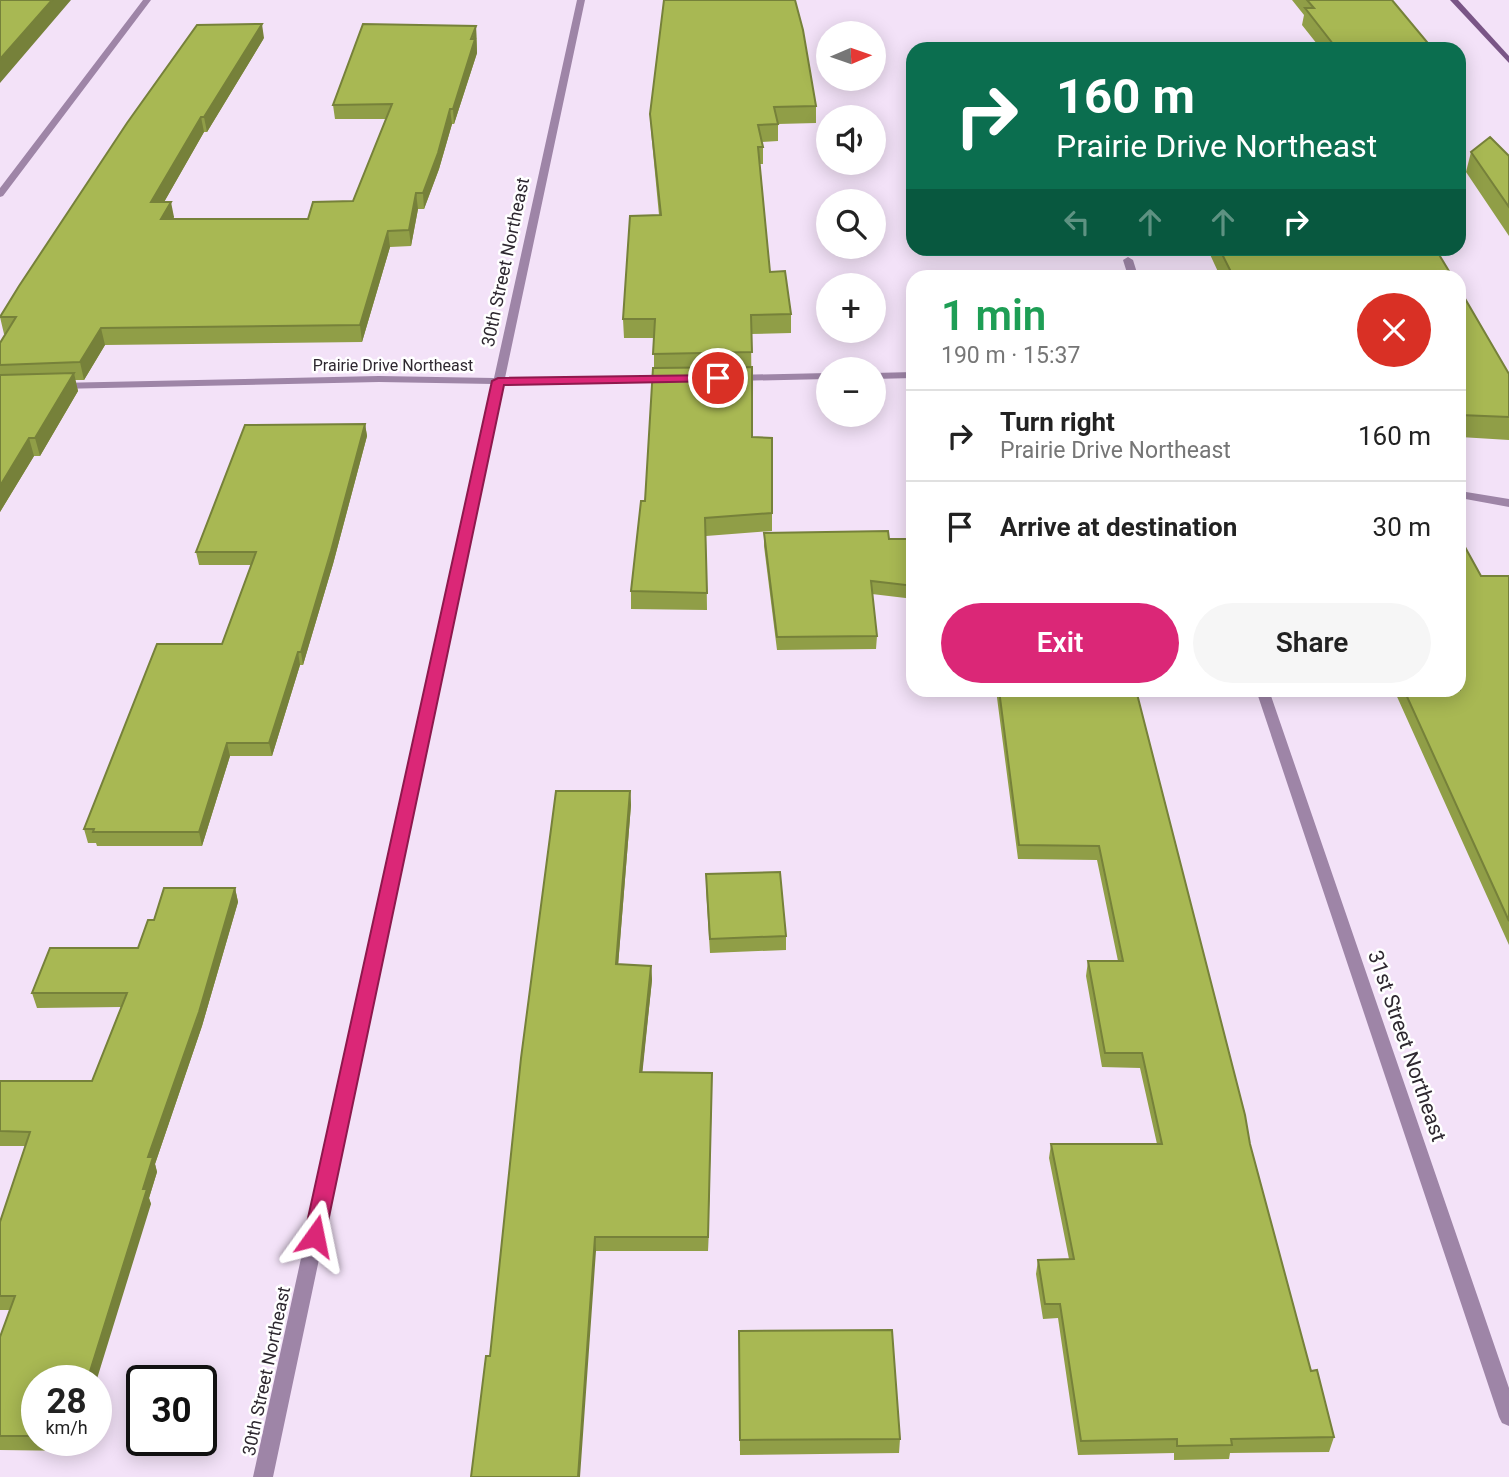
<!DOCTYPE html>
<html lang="en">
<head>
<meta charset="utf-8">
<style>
	body { margin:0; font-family:Roboto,sans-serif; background:#f6f6f6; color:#222; height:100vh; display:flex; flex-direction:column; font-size:26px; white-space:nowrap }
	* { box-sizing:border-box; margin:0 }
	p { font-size:23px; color:#767676 }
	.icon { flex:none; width:38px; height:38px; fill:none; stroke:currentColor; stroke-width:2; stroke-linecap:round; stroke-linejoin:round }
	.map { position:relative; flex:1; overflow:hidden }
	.details { position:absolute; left:906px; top:270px; width:560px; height:427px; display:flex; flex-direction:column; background:#fff; border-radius:21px; box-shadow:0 4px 18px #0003 }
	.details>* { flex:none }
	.guide { position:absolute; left:906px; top:42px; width:560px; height:214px; border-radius:21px; box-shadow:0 4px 18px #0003; background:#0b6e4f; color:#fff; overflow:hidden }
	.needle { width:46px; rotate:88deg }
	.tools { position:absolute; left:816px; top:21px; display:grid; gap:14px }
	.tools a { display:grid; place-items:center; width:70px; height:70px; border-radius:50%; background:#fff; box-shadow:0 4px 18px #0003; font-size:35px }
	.speed { position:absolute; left:21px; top:1365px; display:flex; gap:14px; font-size:35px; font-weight:700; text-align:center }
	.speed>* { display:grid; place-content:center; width:91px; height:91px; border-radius:50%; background:#fff; box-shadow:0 4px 18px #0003; line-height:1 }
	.speed small { font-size:18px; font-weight:400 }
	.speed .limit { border:4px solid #111; border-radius:10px; background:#fff; color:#111 }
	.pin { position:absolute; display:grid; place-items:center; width:60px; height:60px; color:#fff; margin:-30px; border:4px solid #fff; border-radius:50%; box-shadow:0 2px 7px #0007 }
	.me { position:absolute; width:77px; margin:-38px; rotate:12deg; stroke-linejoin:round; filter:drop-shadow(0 0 5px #0008) }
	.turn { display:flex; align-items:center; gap:24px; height:147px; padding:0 35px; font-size:32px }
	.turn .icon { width:91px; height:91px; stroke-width:2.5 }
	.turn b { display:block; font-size:49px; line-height:60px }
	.lanes { display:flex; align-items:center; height:66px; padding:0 35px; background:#0003; justify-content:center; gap:35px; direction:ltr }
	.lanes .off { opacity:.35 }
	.round { display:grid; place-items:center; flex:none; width:74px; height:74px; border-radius:37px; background:#f6f6f6 }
	.summary { display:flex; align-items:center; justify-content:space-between; height:119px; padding:0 35px }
	h1 { font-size:42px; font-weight:600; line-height:52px; color:#1e9e55 }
	.button { display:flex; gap:14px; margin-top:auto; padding:14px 35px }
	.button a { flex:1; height:80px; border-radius:42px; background:#db2777; color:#fff; font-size:28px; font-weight:600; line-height:80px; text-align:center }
	.button a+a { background:#f6f6f6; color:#222 }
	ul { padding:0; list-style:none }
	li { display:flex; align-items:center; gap:21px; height:91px; padding:0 35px; border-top:2px solid #e0e0e0 }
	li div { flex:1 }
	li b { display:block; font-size:26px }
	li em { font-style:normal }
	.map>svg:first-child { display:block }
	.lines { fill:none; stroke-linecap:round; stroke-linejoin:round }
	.street { fill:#9e85a7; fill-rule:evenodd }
	.secondary { fill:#795586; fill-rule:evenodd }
	.wall { fill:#909e47 }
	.shaded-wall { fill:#76813a }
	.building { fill:#a8b853; stroke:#76813a; stroke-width:2 }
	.route { fill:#db2777; stroke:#8e194d; stroke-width:2 }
	.labels { text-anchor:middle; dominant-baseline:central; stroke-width:5; stroke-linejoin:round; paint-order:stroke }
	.far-street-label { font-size:16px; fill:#2e2830; stroke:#fff }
	.street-label { font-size:18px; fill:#2e2830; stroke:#fff }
	.near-street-label { font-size:21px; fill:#2e2830; stroke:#fff }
</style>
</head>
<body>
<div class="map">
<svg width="1509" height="1477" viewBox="0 0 1509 1477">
	<rect width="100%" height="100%" fill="#f3e2f8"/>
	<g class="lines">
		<path class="street" d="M 143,0 L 151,0 L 3,196 L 0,197 L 0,188 Z
			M 577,0 L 585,0 L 505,378 L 670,376 L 675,379 L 670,382 L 504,384 L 273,1477 L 253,1477 L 493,384 L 379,382 L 57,389 L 52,386 L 57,383 L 379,376 L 494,378 Z
			M 1128,257 L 1133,260 L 1138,276 L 1128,276 L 1123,260 Z
			M 914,372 L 914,378 L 873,379 L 873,373 Z
			M 828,373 L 828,379 L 733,381 L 728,378 L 733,375 Z
			M 1460,491 L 1509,499 L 1509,507 L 1460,498 Z
			M 1256,690 L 1269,690 L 1509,1388 L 1509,1426 L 1502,1423 L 1499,1417 Z"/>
		<path class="secondary" d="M 1450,0 L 1458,0 L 1509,56 L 1509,63 Z"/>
	</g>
	<path class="wall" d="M 664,0 L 816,106 L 816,123 L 778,124 L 778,141 L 761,142 L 763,147 L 763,164 L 760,164 L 770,272 L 791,314 L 791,333 L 751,334 L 752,437 L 772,438 L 772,531 L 706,536 L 707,610 L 631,609 L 631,591 L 645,501 L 654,368 L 654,338 L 624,338 L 623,319 L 659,215 L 651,131 L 650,114 Z
		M 1292,0 L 1392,0 L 1432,49 L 1321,49 L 1302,25 L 1304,15 Z
		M 476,26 L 477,53 L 454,124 L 452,124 L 439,169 L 424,209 L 418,209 L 411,246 L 390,247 L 362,342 L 105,345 L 84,380 L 75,380 L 78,391 L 40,456 L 34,456 L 0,512 L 0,343 L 6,334 L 4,334 L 0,317 L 264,38 L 207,132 L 204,132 L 164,202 L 174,217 L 173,219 L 308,219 L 353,201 L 386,119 L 335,119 L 333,105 Z
		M 1471,152 L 1509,156 L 1509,236 L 1466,172 Z
		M 1207,248 L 1435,248 L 1452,276 L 1220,276 Z
		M 1460,290 L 1509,374 L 1509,440 L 1460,437 Z
		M 365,424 L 367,436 L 333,564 L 303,665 L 300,665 L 272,756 L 230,756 L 202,846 L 97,846 L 96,843 L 88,843 L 84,829 L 222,644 L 251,565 L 199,565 L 196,552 Z
		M 764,533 L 889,539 L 914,539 L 914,599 L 872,594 L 877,636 L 876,649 L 777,650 L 764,546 Z
		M 1481,576 L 1509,576 L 1509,945 L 1394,690 L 1460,690 Z
		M 996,690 L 1136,690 L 1250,1144 L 1311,1371 L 1334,1437 L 1329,1452 L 1230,1453 L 1229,1459 L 1174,1460 L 1174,1453 L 1078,1455 L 1058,1318 L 1043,1319 L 1036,1274 L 1038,1260 L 1069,1259 L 1049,1158 L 1051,1144 L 1157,1144 L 1140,1068 L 1102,1067 L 1086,976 L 1088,961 L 1118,961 L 1097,860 L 1018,859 Z
		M 630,791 L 631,805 L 618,965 L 651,966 L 652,980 L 642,1072 L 712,1073 L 708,1251 L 596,1251 L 490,1356 Z
		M 235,888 L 238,902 L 202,1026 L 155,1164 L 157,1172 L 149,1198 L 151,1204 L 37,1381 L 37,1440 L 78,1440 L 75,1451 L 0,1450 L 0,1337 L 10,1310 L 0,1310 L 0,1222 L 25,1146 L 0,1146 L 0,1081 L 92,1081 L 121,1007 L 37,1008 L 32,993 L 138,948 L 154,920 Z
		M 706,888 L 786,936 L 786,950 L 710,953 Z
		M 739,1331 L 900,1439 L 899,1453 L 740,1455 Z"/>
	<path class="shaded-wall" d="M 52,0 L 71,0 L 0,83 L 0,59 Z
		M 262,24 L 264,38 L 207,132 L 204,117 Z
		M 476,26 L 477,53 L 454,124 L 453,109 Z
		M 450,109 L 452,124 L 439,169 L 424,209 L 423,193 Z
		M 201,117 L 204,132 L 155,218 L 151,202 Z
		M 416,193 L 418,209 L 411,246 L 409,230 Z
		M 171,202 L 174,217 L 164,235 L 161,219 Z
		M 388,231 L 390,247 L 362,342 L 360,325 Z
		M 101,328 L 105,345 L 84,380 L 80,362 Z
		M 74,373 L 78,391 L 40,456 L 35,438 Z
		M 365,424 L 367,436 L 333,564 L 303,665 L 301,652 Z
		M 29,438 L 34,456 L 0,512 L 0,486 Z
		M 298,652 L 300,665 L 272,756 L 269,743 Z
		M 227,743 L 230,756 L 202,846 L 199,832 Z
		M 630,791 L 631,805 L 617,979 L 616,964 Z
		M 235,888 L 238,902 L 202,1026 L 155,1164 L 157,1172 L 149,1198 L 151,1204 L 96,1382 L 96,1381 L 87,1381 L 143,1189 L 148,1157 Z
		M 651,966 L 652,980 L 641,1086 L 640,1072 Z
		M 712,1073 L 712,1087 L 708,1251 L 708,1237 Z
		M 595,1237 L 596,1251 L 580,1477 L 578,1477 Z
		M 71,1440 L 78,1440 L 75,1451 Z"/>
	<path class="building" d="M 0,0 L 52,0 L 0,59 Z
		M 664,0 L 795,0 L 803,30 L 816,106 L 774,107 L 778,124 L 758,125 L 763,147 L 758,147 L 770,272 L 785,271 L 791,314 L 751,315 L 752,352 L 653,354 L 655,319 L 623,319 L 630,216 L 661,215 L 650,114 Z
		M 1307,0 L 1392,0 L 1432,48 L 1337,49 L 1305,8 L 1314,8 Z
		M 262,24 L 204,117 L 201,117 L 151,202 L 171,202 L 161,219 L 308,219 L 313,202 L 353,201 L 392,104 L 333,105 L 363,24 L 476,26 L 471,39 L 475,39 L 453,109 L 450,109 L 438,153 L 423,193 L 416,193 L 409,230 L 388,231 L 360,325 L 101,328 L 80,362 L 0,365 L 0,343 L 16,317 L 0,317 L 19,286 L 127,123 L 197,25 Z
		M 1490,137 L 1509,156 L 1509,207 L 1471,152 Z
		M 1219,248 L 1435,248 L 1452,276 L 1233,276 Z
		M 1460,290 L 1509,374 L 1509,417 L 1460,415 Z
		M 752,367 L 752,437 L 772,438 L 772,513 L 705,518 L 707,593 L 631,591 L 641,501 L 645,501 L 653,368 Z
		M 74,373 L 35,438 L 29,438 L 0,486 L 0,375 Z
		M 365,424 L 331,551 L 301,652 L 298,652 L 269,743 L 227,743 L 199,832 L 93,832 L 94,829 L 84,829 L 157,644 L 222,644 L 256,552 L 196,552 L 245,425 Z
		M 888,531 L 889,539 L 914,539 L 914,586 L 871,581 L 877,636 L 777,637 L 764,533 Z
		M 1460,538 L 1481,576 L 1509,576 L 1509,921 L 1404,690 L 1460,690 Z
		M 999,690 L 1136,690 L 1245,1115 L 1250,1144 L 1311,1371 L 1317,1370 L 1334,1437 L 1231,1439 L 1232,1445 L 1177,1446 L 1177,1439 L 1081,1441 L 1060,1304 L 1045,1304 L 1038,1260 L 1074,1259 L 1051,1144 L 1162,1144 L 1142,1053 L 1105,1053 L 1088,961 L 1123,961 L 1099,846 L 1019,845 Z
		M 556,791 L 630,791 L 616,964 L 651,966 L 640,1072 L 712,1073 L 708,1237 L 595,1237 L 578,1477 L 471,1477 L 486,1356 L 490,1356 L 521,1058 Z
		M 780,872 L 786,936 L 710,939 L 706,874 Z
		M 164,888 L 235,888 L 199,1012 L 148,1157 L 153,1157 L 143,1189 L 147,1189 L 87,1381 L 37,1381 L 37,1436 L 0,1436 L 0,1337 L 15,1296 L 0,1296 L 0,1222 L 30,1132 L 0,1131 L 0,1081 L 92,1081 L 127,993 L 32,993 L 50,948 L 138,948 L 148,920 L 154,920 Z
		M 892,1330 L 900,1439 L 740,1440 L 739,1331 Z"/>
	<path class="route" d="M 718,375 L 722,376 L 722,381 L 504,385 L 325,1236 L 322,1242 L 315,1244 L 307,1242 L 304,1236 L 492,381 L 498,378 Z"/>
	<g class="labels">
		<g class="far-street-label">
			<text x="393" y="365">Prairie Drive Northeast</text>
		</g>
		<g class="street-label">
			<text transform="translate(505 262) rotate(-78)">30th Street Northeast</text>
			<text transform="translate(266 1371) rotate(-78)">30th Street Northeast</text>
		</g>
		<g class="near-street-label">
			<text transform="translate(1407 1046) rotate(71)">31st Street Northeast</text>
		</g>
	</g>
</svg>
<div class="tools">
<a><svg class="needle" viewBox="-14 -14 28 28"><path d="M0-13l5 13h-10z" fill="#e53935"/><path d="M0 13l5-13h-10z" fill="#767676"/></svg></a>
<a><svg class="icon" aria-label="sound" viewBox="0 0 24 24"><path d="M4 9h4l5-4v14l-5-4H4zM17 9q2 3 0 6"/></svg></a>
<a><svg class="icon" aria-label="search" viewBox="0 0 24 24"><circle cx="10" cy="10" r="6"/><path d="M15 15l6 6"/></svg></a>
<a>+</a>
<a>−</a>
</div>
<div class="speed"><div>28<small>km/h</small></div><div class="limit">30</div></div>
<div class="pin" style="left:718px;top:378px;background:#d93025"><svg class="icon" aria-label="arrive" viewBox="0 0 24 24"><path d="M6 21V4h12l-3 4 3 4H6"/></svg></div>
<svg class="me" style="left:315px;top:1236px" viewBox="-20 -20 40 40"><path d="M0-17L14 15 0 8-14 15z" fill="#db2777" stroke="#fff" stroke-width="4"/></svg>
<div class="guide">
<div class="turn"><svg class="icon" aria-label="right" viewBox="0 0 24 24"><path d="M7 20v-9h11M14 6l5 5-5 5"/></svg><div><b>160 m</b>Prairie Drive Northeast</div></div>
<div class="lanes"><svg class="icon off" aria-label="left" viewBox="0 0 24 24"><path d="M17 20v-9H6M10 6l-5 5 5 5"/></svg><svg class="icon off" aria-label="ahead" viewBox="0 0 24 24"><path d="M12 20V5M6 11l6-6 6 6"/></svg><svg class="icon off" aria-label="ahead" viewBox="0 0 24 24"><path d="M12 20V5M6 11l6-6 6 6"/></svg><svg class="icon" aria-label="right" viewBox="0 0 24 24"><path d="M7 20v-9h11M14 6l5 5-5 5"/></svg></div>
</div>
<section class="details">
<div class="summary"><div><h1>1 min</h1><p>190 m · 15:37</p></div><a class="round" style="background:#d93025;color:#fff"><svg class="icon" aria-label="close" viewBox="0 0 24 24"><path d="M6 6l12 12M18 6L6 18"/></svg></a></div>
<ul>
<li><svg class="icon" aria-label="right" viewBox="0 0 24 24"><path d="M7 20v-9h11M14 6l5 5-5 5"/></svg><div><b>Turn right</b><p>Prairie Drive Northeast</p></div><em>160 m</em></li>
<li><svg class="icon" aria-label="arrive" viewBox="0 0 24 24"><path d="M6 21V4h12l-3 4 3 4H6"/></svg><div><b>Arrive at destination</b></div><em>30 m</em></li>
</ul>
<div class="button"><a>Exit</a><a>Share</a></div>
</section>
</div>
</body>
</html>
